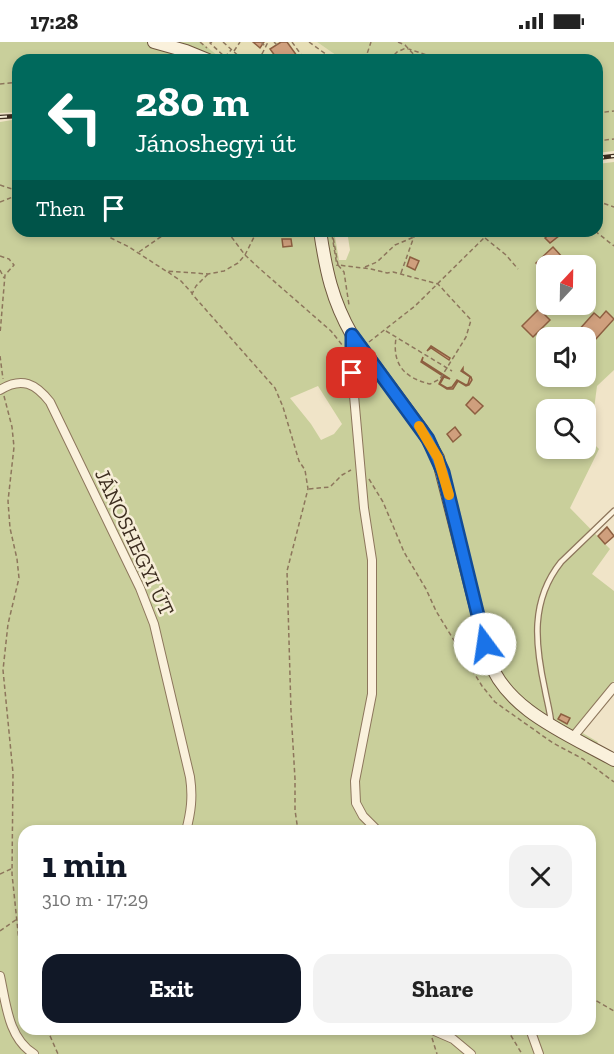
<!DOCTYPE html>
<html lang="en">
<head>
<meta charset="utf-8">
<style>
	body { margin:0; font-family:"Zilla Slab",serif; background:#f2f2f2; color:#222; height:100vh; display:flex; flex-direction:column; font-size:22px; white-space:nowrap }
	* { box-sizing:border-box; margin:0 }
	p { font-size:20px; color:#767676 }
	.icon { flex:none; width:33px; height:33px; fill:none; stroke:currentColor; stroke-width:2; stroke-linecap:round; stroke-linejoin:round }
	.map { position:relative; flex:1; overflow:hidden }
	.drawer { position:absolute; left:18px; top:783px; width:578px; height:210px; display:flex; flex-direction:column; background:#fff; border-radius:18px; box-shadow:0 3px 9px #0003 }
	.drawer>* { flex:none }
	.top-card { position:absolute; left:12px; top:12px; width:591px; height:183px; border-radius:18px; box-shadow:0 3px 9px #0003; background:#00695c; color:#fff; overflow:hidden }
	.needle { width:39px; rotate:22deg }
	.controls { position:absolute; left:536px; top:213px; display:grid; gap:12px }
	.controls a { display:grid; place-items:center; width:60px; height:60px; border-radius:12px; background:#fff; box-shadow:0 3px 9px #0003; font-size:30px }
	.pin { position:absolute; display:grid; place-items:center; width:51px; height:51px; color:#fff; margin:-26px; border-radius:12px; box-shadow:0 3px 9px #0006 }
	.me { position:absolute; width:66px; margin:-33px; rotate:346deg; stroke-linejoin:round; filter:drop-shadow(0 0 4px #0008) }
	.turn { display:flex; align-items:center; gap:21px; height:126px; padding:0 24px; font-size:27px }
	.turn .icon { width:78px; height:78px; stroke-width:2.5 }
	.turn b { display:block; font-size:42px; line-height:51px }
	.then { display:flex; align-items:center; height:57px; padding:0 24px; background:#0003; gap:12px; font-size:22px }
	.round { display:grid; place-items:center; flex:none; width:63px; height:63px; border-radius:18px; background:#f2f2f2 }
	.headline { display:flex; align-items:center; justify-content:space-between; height:102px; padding:0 24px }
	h1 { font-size:36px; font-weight:800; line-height:45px; color:#111827 }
	.button { display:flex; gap:12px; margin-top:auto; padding:12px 24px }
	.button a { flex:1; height:69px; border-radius:18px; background:#111827; color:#fff; font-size:24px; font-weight:800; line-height:69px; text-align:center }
	.button a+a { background:#f2f2f2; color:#222 }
	.status { display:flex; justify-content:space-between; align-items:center; height:42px; padding:0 30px; background:#fff; direction:ltr }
	.status svg { height:16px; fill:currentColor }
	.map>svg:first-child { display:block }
	.farmland { fill:#e6deb5 }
	.green { fill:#c9cf9b; fill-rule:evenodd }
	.building { fill:#cf9f7d; stroke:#8d5f41; stroke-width:1.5 }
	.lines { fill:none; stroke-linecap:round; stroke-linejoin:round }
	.lane-casing { stroke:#8d765c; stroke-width:7 }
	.street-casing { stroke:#8d765c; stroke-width:10 }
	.secondary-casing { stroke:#6f573f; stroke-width:14 }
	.path { stroke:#8d765c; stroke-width:1.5; stroke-dasharray:4.5 3; stroke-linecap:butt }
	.lane { stroke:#faf1dc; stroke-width:4.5 }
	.street { stroke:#faf1dc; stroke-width:8 }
	.secondary { stroke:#faf1dc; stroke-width:12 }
	.rail-casing { stroke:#3d2e20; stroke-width:4.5 }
	.rail { stroke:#f7eed8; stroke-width:2; stroke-dasharray:7; stroke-linecap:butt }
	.route-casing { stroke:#114b97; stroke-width:15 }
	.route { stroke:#1a73e8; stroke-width:10 }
	.slow { stroke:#f59e0b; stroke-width:10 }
	.labels { text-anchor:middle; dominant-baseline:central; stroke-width:5; stroke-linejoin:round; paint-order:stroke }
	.street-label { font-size:21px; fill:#3d2e20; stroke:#f7eed8 }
</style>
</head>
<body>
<div class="status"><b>17:28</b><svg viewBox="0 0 49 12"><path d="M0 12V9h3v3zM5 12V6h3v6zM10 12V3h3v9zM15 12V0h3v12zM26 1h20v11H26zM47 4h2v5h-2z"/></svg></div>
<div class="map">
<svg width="614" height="1012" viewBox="0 0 614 1012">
	<rect width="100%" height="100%" fill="#f0e4c8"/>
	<path class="farmland" d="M 201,0 L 317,0 L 343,18 L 223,18 Z"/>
	<path class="green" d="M 0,0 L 201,0 L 223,18 L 18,18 L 18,70 L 0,71 Z
		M 317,0 L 614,0 L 614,109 L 597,111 L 597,18 L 343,18 Z
		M 18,77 L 18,189 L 334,189 L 339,218 L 346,218 L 350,208 L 347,189 L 597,189 L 597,122 L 614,120 L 614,328 L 597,344 L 590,398 L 599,407 L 570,466 L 610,507 L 592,532 L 614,549 L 614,639 L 574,686 L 598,700 L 589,713 L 597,713 L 614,723 L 614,1012 L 0,1012 L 0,80 ZM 546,224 L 585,224 L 585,262 L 546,262 ZM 546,296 L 585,296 L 585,334 L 546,334 ZM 318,344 L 342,382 L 334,392 L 321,398 L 311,382 L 290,356 ZM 546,368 L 585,368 L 585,406 L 546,406 ZM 24,789 L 590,789 L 590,987 L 24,987 Z"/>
	<path class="building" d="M 253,0 L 264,0 L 260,6 Z
		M 281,0 L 287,0 L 300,18 L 278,18 L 270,7 Z
		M 553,189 L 560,193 L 550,201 L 545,196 Z
		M 282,197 L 291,197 L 292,204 L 283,205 Z
		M 553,205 L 564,217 L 557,224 L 546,224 L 546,232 L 536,221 Z
		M 410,215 L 419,219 L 415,228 L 407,224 Z
		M 539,267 L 550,278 L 533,295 L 522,284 Z
		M 606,269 L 614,277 L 585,309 L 585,296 L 574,296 L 578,291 L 577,290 L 594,271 L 600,276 Z
		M 431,304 L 450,316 L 449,318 L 431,306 L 427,309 Z
		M 423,315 L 422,319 L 450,337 L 444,335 L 440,342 L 447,346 L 452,345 L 457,338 L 466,343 L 468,342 L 470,335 L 461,329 L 463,326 L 463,329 L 471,335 L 472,338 L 469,343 L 466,344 L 458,339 L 453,347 L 447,347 L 439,342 L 443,334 L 421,320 Z
		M 473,355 L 483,364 L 475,372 L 466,363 Z
		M 455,385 L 461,393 L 453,400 L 447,392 Z
		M 607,485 L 614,494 L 605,502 L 598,494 Z
		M 504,606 L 506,614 L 497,617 L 495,608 Z
		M 561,672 L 570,676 L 567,682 L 558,677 Z"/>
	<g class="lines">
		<defs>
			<path id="lane" d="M 551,680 C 550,669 547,659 545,648 C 535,602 530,559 561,520 L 614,469"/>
			<path id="street" d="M 352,293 L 352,331 L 364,466 L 372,518 L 372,652 L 355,739 L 356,761 L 363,774 L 378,789
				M 0,348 C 22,334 36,342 50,360 L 140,546 L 154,582 L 190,735 C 193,755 191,770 186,789
				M 573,695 L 614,645
				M 0,934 C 6,961 8,996 34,1012
				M 430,987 L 453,997 L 471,1012
				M 530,987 L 539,1012"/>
			<path id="secondary" d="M 154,0 L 186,9 L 208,18
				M 320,189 C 326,229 332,258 352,293 L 422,388 L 438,416 L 489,617 C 505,668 570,693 614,718"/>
		</defs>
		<use href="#lane" class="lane-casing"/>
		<use href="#street" class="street-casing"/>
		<use href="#secondary" class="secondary-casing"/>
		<path class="path" d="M 200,0 L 207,6
			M 212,0 L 210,1 L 225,15 L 231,8
			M 223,0 L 243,18
			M 261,0 L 266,5
			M 274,0 L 277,3
			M 292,0 L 305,18
			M 309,0 L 334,18
			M 398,0 L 405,3 L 419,18
			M 234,9 L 240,0
			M 262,12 L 268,0
			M 253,18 L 262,12 L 268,18
			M 365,18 L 371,0
			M 389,18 L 397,10 L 406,6 L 441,18
			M 0,42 L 18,40
			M 597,71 L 614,69
			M 597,99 L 614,97
			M 0,143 L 18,149
			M 597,159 L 614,165
			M 0,160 L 18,153
			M 97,189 L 129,205 L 166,229 L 208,232 L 224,229 L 238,221 L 245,213 L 257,189
			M 227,189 L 245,213 L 260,227 L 331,289 L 343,304
			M 332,189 L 338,223 L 371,227 L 387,231 L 393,230 L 438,242 L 471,278 L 466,295 L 440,337 L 430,342 C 405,336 392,323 396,296
			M 595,189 L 614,204
			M 332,193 L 337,224
			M 485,196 L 506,213 L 518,227
			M 139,210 L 169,189
			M 0,214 L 9,217 L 14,223 L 5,233 L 0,292
			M 338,223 L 344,230 L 349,263
			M 365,225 L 377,220 L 395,203 L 414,195
			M 0,228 L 4,236
			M 168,230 L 181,239 L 192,251
			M 401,231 L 416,189
			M 208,232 L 196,244 L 192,252 L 275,346 L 283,365 L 299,419 L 305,428 L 308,447 L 287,529 L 291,669 L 295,737 L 295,768 L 298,789
			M 386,289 L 452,329
			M 369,300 L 415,264 L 491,189
			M 0,314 L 3,337
			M 4,354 L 12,385 L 14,405 L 8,459 L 10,486 L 17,517 L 19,536 L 8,582 L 3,628 L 13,731 L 12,832 L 22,928 L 20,979
			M 369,437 L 383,460 L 404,510 L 426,547 L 436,569 L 482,644 L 495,660 L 509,670 L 553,701 L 583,717 L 614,740
			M 309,447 L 330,445 L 342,433 L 351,428
			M 0,832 L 11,827
			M 0,889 L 17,877
			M 590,955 L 614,969
			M 47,987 L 58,1012
			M 507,987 L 522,1012
			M 432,996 L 437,1012"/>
		<use href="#lane" class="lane"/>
		<use href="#street" class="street"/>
		<use href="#secondary" class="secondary"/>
		<defs>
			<path id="rail" d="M 0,75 L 18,74
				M 597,116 L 614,114"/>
		</defs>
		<use href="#rail" class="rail-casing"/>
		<use href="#rail" class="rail"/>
	</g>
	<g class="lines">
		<defs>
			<path id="route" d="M 352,331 L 352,293 L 428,397 L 443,430 L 485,602"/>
		</defs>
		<use href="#route" class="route-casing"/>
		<use href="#route" class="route"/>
		<path class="slow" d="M 419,384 L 438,416 L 449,453"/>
	</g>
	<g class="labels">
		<g class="street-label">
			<text transform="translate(135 500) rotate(65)">JÁNOSHEGYI ÚT</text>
		</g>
	</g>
</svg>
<div class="controls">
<a><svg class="needle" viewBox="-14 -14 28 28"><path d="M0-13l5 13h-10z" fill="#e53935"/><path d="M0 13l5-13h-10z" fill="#767676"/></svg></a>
<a><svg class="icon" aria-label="sound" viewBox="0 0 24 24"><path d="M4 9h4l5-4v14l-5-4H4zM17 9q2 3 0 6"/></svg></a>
<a><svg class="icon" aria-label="search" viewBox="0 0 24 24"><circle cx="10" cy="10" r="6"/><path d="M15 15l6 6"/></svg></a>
</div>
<div class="pin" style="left:352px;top:331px;background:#d93025"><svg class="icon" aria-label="arrive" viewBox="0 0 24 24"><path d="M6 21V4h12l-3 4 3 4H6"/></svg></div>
<svg class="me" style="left:485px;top:602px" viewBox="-20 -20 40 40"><circle r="19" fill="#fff"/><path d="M0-13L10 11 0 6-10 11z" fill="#1a73e8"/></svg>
<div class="top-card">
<div class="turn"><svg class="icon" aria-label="left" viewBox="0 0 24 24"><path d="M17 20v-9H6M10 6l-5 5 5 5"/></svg><div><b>280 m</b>Jánoshegyi út</div></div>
<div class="then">Then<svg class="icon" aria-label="arrive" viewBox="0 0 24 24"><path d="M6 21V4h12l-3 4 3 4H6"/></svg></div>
</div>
<section class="drawer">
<div class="headline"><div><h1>1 min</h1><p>310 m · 17:29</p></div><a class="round"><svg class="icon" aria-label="close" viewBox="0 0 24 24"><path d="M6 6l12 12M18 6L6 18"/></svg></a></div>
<div class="button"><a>Exit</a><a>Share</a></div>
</section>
</div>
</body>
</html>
